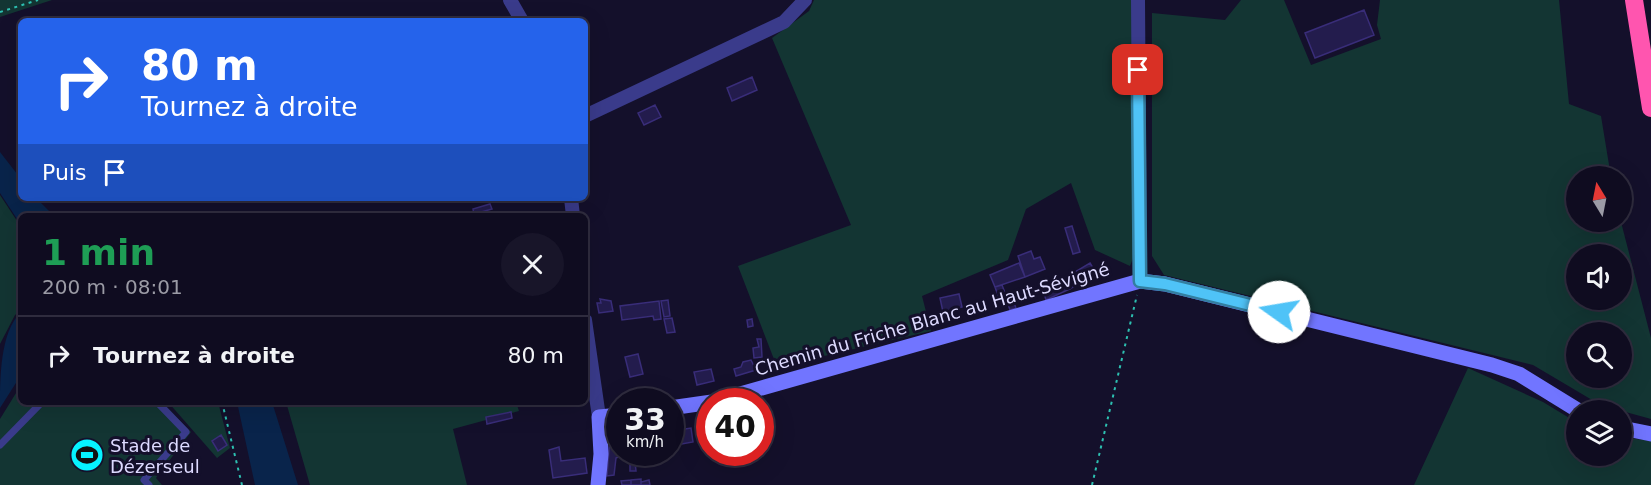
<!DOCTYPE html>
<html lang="fr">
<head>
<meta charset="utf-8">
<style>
	body { margin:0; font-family:"DejaVu Sans",sans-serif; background:#181529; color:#f1f3f6; height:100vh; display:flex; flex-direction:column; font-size:22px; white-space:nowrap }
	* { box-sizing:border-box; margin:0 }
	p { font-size:20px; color:#9b9ba5 }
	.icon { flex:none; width:33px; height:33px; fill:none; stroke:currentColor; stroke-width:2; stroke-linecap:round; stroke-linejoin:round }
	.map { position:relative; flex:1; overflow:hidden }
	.details { position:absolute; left:18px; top:213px; width:570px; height:192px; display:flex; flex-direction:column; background:#0f0c20; border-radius:9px; box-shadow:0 6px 24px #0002,0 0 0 2px #2f2c3e }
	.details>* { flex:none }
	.top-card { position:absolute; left:18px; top:18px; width:570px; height:183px; border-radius:9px; box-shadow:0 6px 24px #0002,0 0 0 2px #2f2c3e; background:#2563eb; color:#fff; overflow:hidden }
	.needle { width:39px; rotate:350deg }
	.fabs { position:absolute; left:1566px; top:166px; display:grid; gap:12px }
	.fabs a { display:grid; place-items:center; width:66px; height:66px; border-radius:50%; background:#0f0c20; box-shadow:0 6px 24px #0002,0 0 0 2px #2f2c3e; font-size:30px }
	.speed { position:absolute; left:606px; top:388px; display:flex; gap:12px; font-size:30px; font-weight:700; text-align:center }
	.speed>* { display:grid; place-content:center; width:78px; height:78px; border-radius:50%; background:#0f0c20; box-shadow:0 6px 24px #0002,0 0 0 2px #2f2c3e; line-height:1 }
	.speed small { font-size:15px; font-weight:400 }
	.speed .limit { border:9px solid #d22; background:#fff; color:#111 }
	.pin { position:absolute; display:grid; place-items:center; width:51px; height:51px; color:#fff; margin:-26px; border-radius:12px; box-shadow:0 3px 9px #0006 }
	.me { position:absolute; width:66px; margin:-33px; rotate:283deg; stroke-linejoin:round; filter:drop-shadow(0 0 4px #0008) }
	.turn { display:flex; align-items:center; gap:21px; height:126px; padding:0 24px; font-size:27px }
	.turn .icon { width:78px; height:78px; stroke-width:2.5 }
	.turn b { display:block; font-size:42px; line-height:51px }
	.then { display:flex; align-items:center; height:57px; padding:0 24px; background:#0003; gap:12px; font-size:22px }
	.round { display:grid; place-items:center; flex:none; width:63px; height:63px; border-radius:32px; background:#181529 }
	.summary { display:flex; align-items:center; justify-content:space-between; height:102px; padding:0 24px }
	h1 { font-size:36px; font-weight:700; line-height:45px; color:#1e9e55 }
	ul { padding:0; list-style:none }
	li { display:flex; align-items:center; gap:18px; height:78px; padding:0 24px; border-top:2px solid #2f2c3e }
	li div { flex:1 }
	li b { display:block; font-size:22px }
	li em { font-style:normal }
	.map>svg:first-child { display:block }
	.green { fill:#133533; fill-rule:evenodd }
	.water { fill:#09244b }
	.building { fill:#231c4d; stroke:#392d79; stroke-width:1.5 }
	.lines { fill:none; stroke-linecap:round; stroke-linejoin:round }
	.path { stroke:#2dc0b1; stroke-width:2; stroke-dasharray:3 4.5; stroke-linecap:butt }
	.lane { stroke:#3a3b8b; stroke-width:7 }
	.street { stroke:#3a3b8b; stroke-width:14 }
	.secondary { stroke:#7175ff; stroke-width:15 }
	.highway { stroke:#ff55af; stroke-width:18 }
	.route-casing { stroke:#337fa1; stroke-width:15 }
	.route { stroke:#4fc3f7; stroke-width:10 }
	.labels { text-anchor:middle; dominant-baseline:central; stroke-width:6; stroke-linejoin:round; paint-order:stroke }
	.street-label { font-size:18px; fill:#dddaff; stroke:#14102b }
	.poi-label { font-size:18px; fill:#dddaff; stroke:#14102b; text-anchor:start }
</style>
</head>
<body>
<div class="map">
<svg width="1651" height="485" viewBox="0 0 1651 485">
	<rect width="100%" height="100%" fill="#14102b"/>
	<path class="green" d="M 0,0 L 52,0 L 0,17 Z
		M 814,0 L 1132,0 L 1135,253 L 1130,266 L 1095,250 L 1071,183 L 1026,209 L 1008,260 L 922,296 L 931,331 L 777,367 L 738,266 L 851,225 L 772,38 L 809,11 Z
		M 1241,0 L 1284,0 L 1311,65 L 1381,39 L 1377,25 L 1380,0 L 1559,0 L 1569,104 L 1601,116 L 1611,177 L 1576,177 L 1576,222 L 1621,222 L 1651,338 L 1651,419 L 1622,411 L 1609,410 L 1533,365 L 1164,275 L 1152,256 L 1152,13 L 1225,20 ZM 1576,255 L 1622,255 L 1622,300 L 1576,300 ZM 1576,333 L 1622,333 L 1622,378 L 1576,378 Z
		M 0,195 L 21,227 L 21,310 L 15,315 L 0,344 Z
		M 1468,368 L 1543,402 L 1576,422 L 1576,456 L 1622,456 L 1622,437 L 1651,441 L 1651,485 L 1414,485 Z
		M 21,385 L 21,402 L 162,402 L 191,432 L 156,478 L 162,485 L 0,485 L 0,419 Z
		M 168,402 L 218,402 L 230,448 L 217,458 Z
		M 286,402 L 516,402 L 519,411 L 453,429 L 467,485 L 310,485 Z"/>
	<path class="water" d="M 0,152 L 21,179 L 21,198 L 36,198 L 54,216 L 21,216 L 21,225 L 0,193 Z
		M 21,312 L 21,375 L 0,408 C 0,378 0,332 21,312 Z
		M 237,402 L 272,402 L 298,485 L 255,485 Z"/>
	<path class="building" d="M 1364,10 L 1374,35 L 1315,58 L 1305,33 Z
		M 752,77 L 757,90 L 732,101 L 727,88 Z
		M 655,105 L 661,117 L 644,125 L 638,113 Z
		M 490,204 L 492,209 L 474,214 L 473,209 Z
		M 1072,226 L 1080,252 L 1073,254 L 1065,228 Z
		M 1031,251 L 1034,259 L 1040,257 L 1045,269 L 1025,277 L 1018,256 Z
		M 1019,263 L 1025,277 L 995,287 L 990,275 Z
		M 1090,263 L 1096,273 L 1070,289 L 1065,278 Z
		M 1066,280 L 1070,289 L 1046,300 L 1044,293 L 1052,288 L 1050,285 Z
		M 1002,285 L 1007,298 L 1000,301 L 995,287 Z
		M 959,294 L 962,307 L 943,312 L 940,298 Z
		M 600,299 L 611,301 L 613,311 L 599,313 L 597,303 L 601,303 Z
		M 668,300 L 670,316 L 664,317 L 661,301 Z
		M 659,301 L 661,319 L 654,320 L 653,316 L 622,320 L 620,306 Z
		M 1014,303 L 1016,308 L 1010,310 L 1008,304 Z
		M 672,318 L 675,332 L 667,333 L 664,319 Z
		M 752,319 L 753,326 L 748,327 L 747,320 Z
		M 757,339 L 761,339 L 762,357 L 754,358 L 753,348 L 759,347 Z
		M 638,354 L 643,374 L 630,377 L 625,357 Z
		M 751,360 L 756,370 L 736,376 L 734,369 L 741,367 L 743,362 Z
		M 711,369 L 714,381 L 697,385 L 694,372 Z
		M 511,412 L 512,418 L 487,424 L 486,417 Z
		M 691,428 L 693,442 L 670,446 L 672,431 Z
		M 221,435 L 227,445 L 218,451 L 212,441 Z
		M 620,436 L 620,453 L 627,453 L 616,458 L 614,475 L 607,476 L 610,437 Z
		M 559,447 L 561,461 L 585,458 L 587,473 L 553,478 L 549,450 Z
		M 635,462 L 636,471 L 630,471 L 630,463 Z
		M 641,479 L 641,485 L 631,485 L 631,480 Z
		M 631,480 L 631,485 L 622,485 L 621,481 Z
		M 649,480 L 650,485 L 641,485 L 641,482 Z"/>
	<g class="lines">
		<path class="path" d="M 0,12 L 38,0
			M 222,402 L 242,485
			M 1092,485 L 1137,295"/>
		<path class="lane" d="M 0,445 L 42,402
			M 149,485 L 144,480 L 186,432 L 157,402"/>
		<path class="street" d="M 510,0 L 522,21
			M 1138,0 L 1140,281
			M 585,116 L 784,22 L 805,0
			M 571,198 L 573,216
			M 585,320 L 599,417"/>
		<path class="secondary" d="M 670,408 L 712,402 L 1140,281 L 1165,284 L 1492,365 L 1519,374 L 1579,411
			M 1622,428 L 1651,434
			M 598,485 L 601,454 L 599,417 L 620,415"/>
		<path class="highway" d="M 1634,0 L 1651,108"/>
	</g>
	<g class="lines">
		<defs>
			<path id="route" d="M 1138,70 L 1140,281 L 1165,284 L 1279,312"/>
		</defs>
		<use href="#route" class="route-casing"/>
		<use href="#route" class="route"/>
	</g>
	<defs>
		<symbol id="stadium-disc" viewBox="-11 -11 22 22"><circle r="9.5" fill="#06f2ff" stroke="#14102b"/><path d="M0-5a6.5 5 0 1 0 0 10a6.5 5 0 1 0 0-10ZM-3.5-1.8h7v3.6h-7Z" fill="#111"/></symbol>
	</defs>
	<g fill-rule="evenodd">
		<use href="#stadium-disc" x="68" y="436" width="38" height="38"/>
	</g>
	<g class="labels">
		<g class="street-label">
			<text transform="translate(932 319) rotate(-16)">Chemin du Friche Blanc au Haut-Sévigné</text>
		</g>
		<g class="poi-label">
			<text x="110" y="445">Stade de<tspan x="110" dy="21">Dézerseul</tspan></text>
		</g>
	</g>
</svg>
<div class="fabs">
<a><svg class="needle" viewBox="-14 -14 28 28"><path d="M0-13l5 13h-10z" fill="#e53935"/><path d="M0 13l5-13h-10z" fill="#9b9ba5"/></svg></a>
<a><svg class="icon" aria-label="sound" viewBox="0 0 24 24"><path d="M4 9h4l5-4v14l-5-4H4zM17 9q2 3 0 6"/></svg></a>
<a><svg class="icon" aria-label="search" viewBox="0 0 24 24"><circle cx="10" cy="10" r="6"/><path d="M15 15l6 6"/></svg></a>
<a><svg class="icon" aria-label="layers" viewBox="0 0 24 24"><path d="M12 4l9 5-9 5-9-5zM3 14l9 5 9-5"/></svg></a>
</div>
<div class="speed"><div>33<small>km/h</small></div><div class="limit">40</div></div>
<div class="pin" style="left:1138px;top:70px;background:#d93025"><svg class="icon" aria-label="arrive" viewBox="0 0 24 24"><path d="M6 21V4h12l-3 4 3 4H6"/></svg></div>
<svg class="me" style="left:1279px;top:312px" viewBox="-20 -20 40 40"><circle r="19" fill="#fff"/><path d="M0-13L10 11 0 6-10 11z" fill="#4fc3f7"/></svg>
<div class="top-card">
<div class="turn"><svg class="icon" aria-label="right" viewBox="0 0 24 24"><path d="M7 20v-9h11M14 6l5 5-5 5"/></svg><div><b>80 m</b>Tournez à droite</div></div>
<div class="then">Puis<svg class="icon" aria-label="arrive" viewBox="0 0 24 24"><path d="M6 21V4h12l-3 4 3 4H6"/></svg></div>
</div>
<section class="details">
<div class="summary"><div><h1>1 min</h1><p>200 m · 08:01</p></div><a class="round"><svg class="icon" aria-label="close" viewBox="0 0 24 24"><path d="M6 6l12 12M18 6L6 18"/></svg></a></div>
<ul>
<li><svg class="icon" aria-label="right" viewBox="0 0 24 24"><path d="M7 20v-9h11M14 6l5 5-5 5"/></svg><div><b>Tournez à droite</b></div><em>80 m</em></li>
</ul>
</section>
</div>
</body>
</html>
